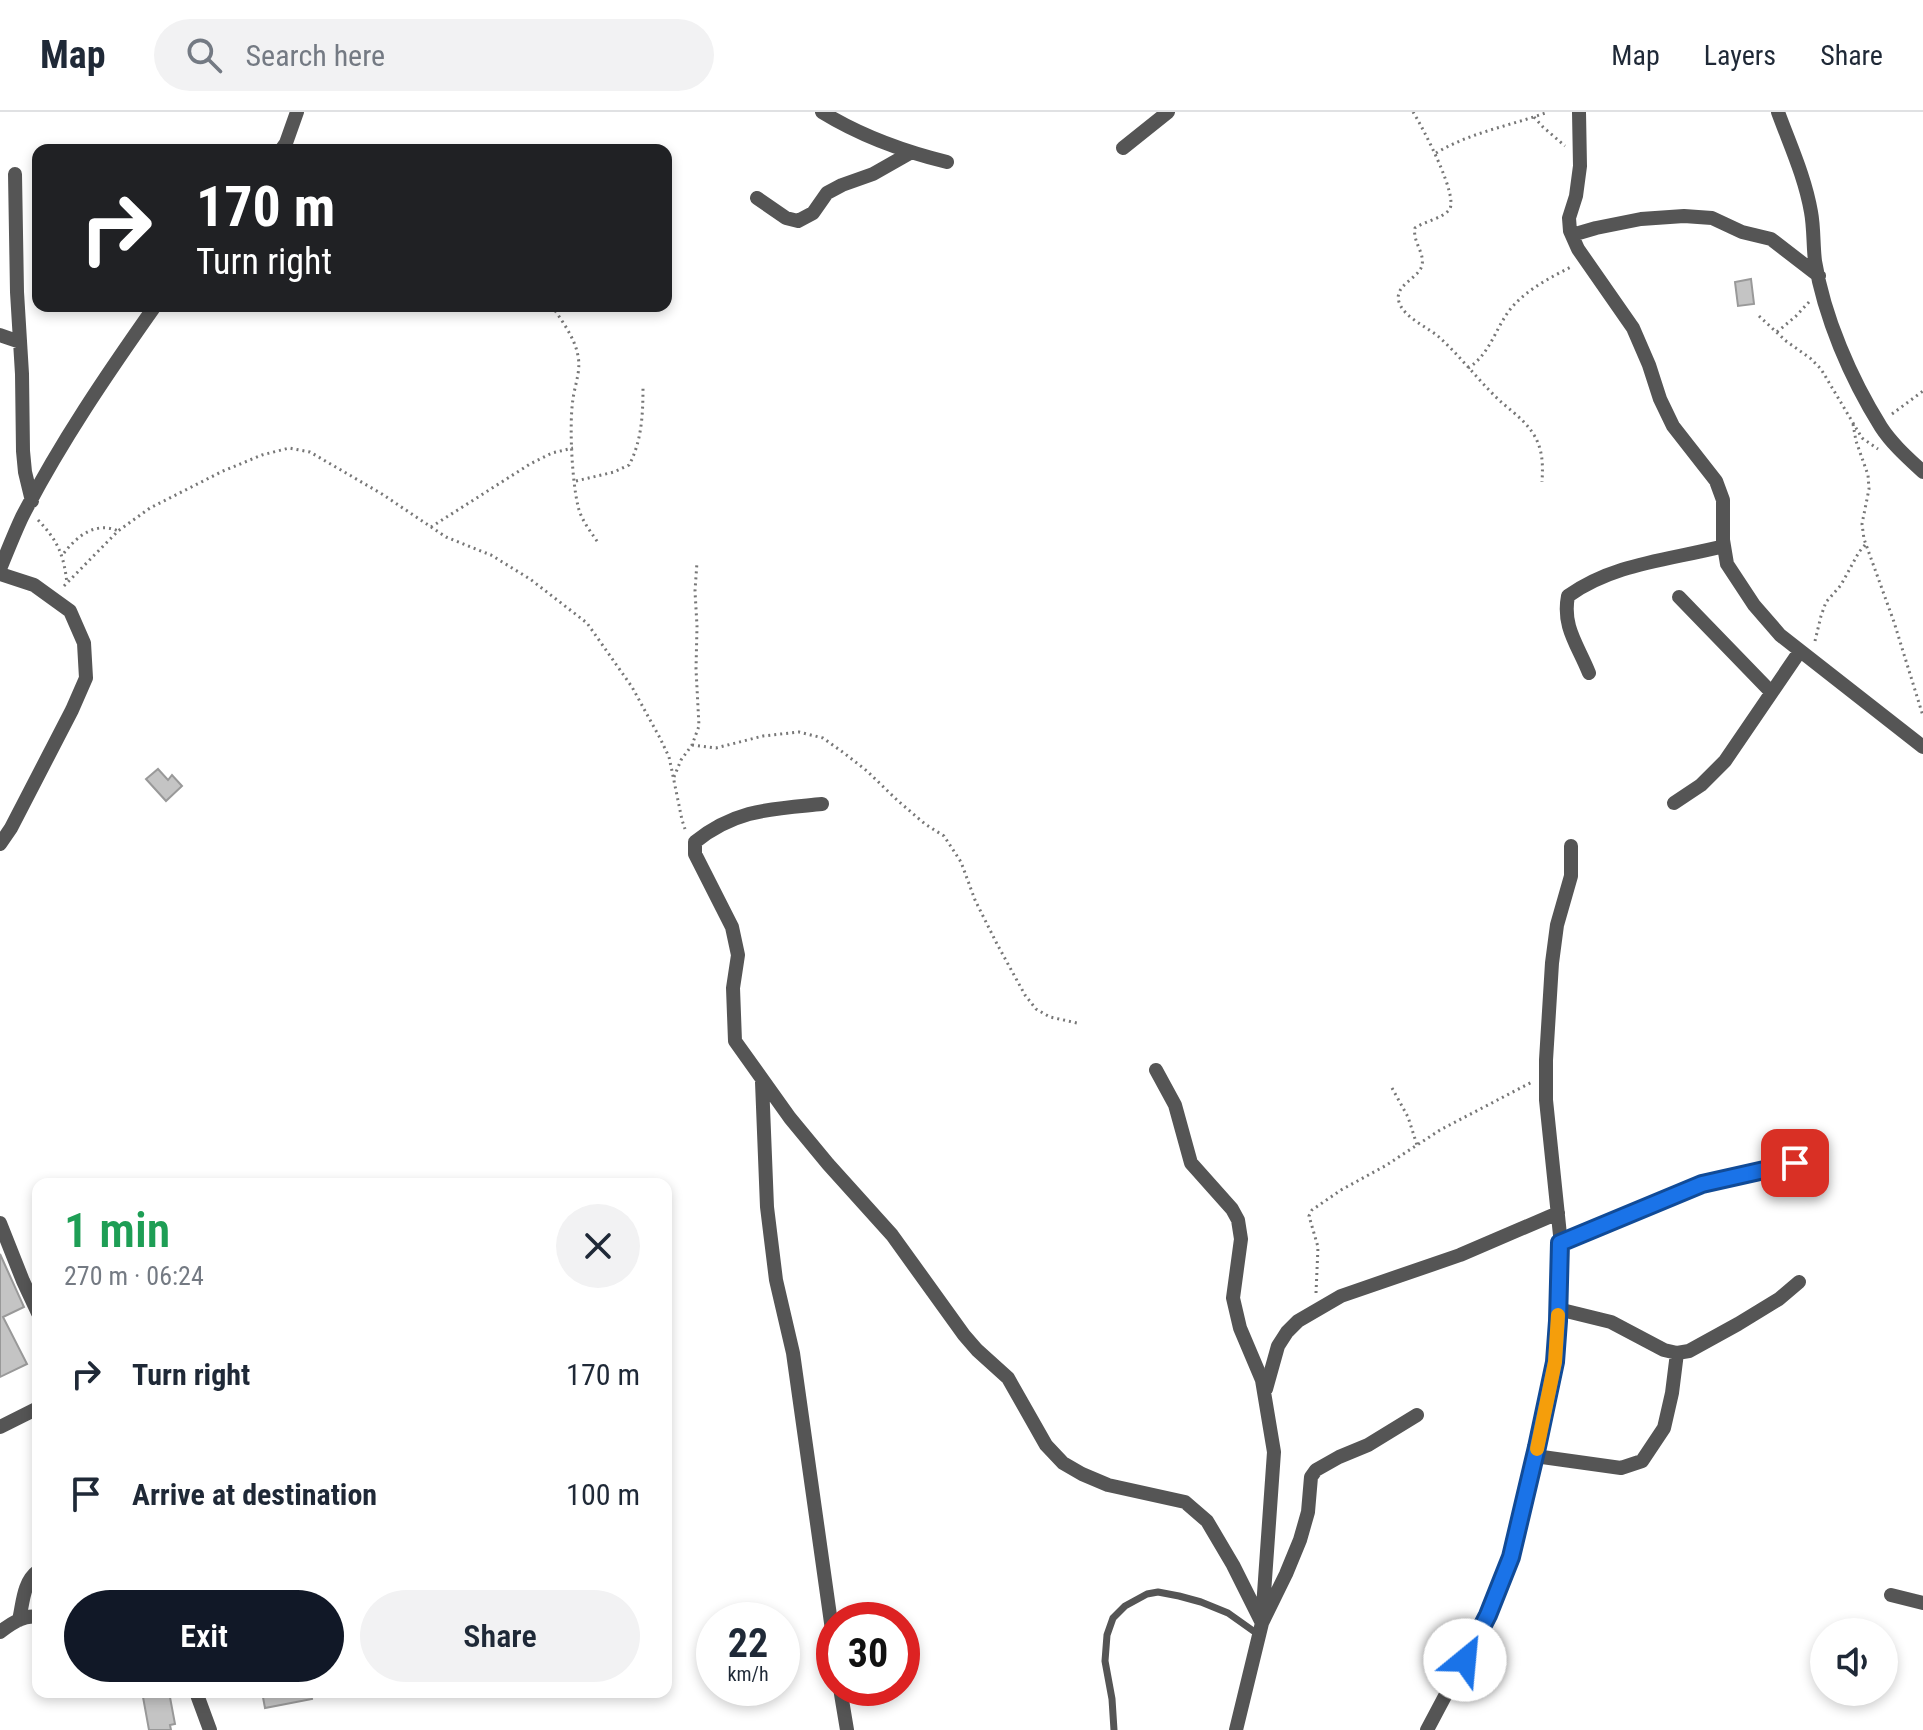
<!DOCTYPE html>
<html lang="en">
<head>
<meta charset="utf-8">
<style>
	body { margin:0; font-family:"Roboto Condensed",sans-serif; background:#f2f2f3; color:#1f2937; height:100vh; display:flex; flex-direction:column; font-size:30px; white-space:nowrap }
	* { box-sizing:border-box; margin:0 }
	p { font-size:26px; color:#747a83 }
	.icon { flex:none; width:44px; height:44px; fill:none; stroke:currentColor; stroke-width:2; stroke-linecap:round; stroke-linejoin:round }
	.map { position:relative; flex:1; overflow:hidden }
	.panel { position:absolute; left:32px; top:1066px; width:640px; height:520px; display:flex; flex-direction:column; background:#fff; border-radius:16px; box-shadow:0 4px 12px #0003 }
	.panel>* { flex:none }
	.top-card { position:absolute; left:32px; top:32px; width:640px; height:168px; border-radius:16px; box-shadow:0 4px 12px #0003; background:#202124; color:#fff; overflow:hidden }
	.buttons { position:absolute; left:1810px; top:1506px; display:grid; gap:16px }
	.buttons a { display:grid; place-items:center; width:88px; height:88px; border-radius:50%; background:#fff; box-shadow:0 4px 12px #0003; font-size:40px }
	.speed { position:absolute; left:696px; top:1490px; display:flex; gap:16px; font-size:40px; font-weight:700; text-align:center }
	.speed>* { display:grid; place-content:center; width:104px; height:104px; border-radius:50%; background:#fff; box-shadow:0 4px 12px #0003; line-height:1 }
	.speed small { font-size:20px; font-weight:400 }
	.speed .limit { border:12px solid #d22; background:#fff; color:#111 }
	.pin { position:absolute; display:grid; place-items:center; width:68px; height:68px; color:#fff; margin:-34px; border-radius:16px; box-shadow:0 4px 12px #0006 }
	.me { position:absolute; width:88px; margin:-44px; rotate:28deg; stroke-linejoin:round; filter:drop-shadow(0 0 6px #0008) }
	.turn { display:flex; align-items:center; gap:28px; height:168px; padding:0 32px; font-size:36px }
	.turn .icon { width:104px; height:104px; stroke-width:2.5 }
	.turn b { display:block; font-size:56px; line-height:68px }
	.round { display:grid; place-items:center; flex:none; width:84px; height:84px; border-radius:42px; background:#f2f2f3 }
	.overview { display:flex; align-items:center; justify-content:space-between; height:136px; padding:0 32px }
	h1 { font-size:48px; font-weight:600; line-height:60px; color:#1e9e55 }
	.action { display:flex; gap:16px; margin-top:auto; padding:16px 32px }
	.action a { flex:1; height:92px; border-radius:48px; background:#111827; color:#fff; font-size:32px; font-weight:600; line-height:92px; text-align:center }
	.action a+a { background:#f2f2f3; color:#1f2937 }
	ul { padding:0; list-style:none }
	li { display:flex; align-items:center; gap:24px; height:120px; padding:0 32px }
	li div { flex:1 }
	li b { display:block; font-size:30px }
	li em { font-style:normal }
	header { display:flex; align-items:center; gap:48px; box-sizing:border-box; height:112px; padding:0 40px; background:#fff; border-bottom:2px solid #e0e1e3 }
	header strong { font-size:38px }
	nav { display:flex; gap:44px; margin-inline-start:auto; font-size:28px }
	.search { width:560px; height:72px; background:#f2f2f3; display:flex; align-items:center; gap:20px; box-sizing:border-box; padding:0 28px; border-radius:44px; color:#747a83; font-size:30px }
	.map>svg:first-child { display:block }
	.building { fill:#c4c4c4; stroke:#999; stroke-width:2 }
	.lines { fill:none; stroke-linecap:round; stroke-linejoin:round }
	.path { stroke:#777; stroke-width:3; stroke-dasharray:2 4; stroke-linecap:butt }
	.lane { stroke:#555; stroke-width:7 }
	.street { stroke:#555; stroke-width:14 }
	.route-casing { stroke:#114b97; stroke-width:20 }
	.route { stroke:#1a73e8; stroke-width:14 }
	.slow { stroke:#f59e0b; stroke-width:14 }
</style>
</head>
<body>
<header>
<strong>Map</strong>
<div class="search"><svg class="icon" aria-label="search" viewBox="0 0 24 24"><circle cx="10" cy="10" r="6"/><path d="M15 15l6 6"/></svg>Search here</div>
<nav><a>Map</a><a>Layers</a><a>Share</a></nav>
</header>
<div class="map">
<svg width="1923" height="1618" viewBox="0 0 1923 1618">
	<rect width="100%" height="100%" fill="#fff"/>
	<path class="building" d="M 1751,167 L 1754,192 L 1738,194 L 1735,170 Z
		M 158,657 L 168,668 L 172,663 L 182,674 L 166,689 L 146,667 Z
		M 0,1142 L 24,1195 L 3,1205 L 27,1252 L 0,1265 Z
		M 169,1580 L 175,1612 L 170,1613 L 171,1618 L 149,1618 L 143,1585 Z
		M 262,1580 L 311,1580 L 312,1587 L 265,1596 Z"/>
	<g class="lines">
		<path class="path" d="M 1413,0 C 1422,14 1460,86 1449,98 C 1441,107 1425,109 1415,116 C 1412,130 1427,143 1421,156 C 1415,168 1394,174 1399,190 C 1404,206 1428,215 1440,226 C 1461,245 1478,268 1499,288 C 1511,299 1525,308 1534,323 C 1543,338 1543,353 1542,370
			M 1534,5 L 1543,15 L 1565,34
			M 1436,41 C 1471,20 1510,14 1548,0
			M 552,194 C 562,209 575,226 578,244 C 581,259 575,272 573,287 C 569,312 572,369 578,394 C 581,408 591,420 599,432
			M 1759,204 L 1786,229 L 1810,246 L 1821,257 L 1862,326 L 1878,337
			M 1777,220 L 1796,204 L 1809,190
			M 1468,256 C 1491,242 1496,213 1513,194 C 1528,177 1551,165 1571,155
			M 1892,302 L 1923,279
			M 1853,312 L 1856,329 L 1868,363 L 1869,377 L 1862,412 L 1864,427 L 1894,510 L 1923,604
			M 576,369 L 614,360 L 629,353 C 642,329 643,301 643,274
			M 38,408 C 58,429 64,443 67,472
			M 431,415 L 530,352 L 552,341 L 573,336
			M 64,441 C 77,424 96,409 118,419
			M 64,474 L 118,419 L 150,396 L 223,359 L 262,343 L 289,336 L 310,340 L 382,382 L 446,425 L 491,443 L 530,467 L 587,511 L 632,575 L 660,626 L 669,645 L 672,659 L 682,708 L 685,717
			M 1815,529 L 1821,504 L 1826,490 L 1841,473 L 1859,440 L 1866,432
			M 692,633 L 716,636 L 763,624 L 799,620 L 823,626 L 844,641 L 867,659 L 897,688 L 925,712 L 944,724 L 961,750 L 975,788 L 997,832 L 1025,883 L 1036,897 L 1050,905 L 1077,911
			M 674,665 L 681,648 L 692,633 L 699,614 L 696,557 L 697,514 L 695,479 L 697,450
			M 1392,976 L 1408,1005 L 1417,1033
			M 1316,1181 L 1318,1135 L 1309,1104 L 1312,1098 L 1341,1078 L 1385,1054 L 1440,1018 L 1532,970"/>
		<path class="lane" d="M 1114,1618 L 1112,1587 L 1105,1549 L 1107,1523 L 1113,1506 L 1125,1494 L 1147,1482 L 1158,1480 L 1179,1484 L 1201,1490 L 1228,1501 L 1259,1523"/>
		<path class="street" d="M 822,0 C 861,24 902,39 947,50
			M 1579,0 L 1580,54 L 1576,84 L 1569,106 L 1570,119 L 1578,137 L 1633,216 L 1649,253 L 1660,287 L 1673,314 L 1716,369 L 1723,388 L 1723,428 L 1727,452 L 1754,493 L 1780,523 L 1923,635
			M 1778,0 C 1790,33 1805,65 1811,100 C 1814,116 1813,133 1815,149 C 1824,205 1851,267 1881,315 C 1892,332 1908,346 1923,360
			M 1123,36 L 1168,0
			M 281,38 L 286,31 L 297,0
			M 15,62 L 17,180 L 22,262 L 23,339 L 25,360 L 32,389
			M 757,86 L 786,106 L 798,109 L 813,101 L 827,81 L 842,73 L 873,62 L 910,41
			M 1572,123 L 1596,116 L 1641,107 L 1684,104 L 1712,106 L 1742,120 L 1771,127 L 1819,164
			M 0,223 L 20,230
			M 0,457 C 7,440 14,422 22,405 C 60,331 107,262 155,194
			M 0,462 L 34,473 L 70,499 L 84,531 L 86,566 L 72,598 L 11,716 L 0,732
			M 1679,485 L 1771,580
			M 1589,561 C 1578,533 1562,515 1568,484 C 1614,451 1670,448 1724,434
			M 1674,691 L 1701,673 L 1725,649 L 1800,539
			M 822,692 C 772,697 736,697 695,730 L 695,742 L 732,815 L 738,843 L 733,876 L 735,929 L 790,1006 L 828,1052 L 892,1123 L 964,1223 L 977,1238 L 1008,1266 L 1046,1333 L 1063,1351 L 1082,1362 L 1108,1373 L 1185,1390 L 1207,1409 L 1233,1453 L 1262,1511
			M 1156,958 L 1175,993 L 1191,1051 L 1232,1097 L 1238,1108 L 1241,1127 L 1233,1186 L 1240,1216 L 1262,1268 L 1274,1340 L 1262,1510
			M 762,970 L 767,1095 L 776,1168 L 793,1241 L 834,1532
			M 0,1111 L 23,1169 L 38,1201
			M 1560,1131 L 1702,1072 L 1795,1051
			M 1558,1197 L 1611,1210 L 1664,1238 L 1677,1241 L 1689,1239 L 1738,1212 L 1779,1187 L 1799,1170
			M 1266,1277 L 1278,1234 L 1287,1220 L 1298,1209 L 1341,1184 L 1460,1143 L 1558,1101
			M 0,1315 L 38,1296
			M 1535,1344 L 1621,1356 L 1642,1349 L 1664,1316 L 1672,1281 L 1677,1241
			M 1891,1483 L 1923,1491
			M 19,1508 C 23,1491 23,1470 38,1459
			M 0,1520 C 11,1512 24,1502 38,1505
			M 840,1576 L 847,1618
			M 196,1580 L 210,1618
			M 1236,1618 L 1262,1511 L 1286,1462 L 1300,1428 L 1308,1400 L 1311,1365 L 1316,1358 L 1339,1345 L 1368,1333 L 1417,1303
			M 1427,1618 L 1488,1503 L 1511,1445 L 1555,1250 L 1558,1209 L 1560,1123 L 1546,988 L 1546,948 L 1552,851 L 1557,813 L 1571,764 L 1571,734"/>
	</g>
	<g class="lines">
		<defs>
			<path id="route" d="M 1465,1548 L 1488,1503 L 1511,1445 L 1537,1335 L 1555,1250 L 1558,1209 L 1560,1131 L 1702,1072 L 1795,1051"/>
		</defs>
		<use href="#route" class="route-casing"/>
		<use href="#route" class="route"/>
		<path class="slow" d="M 1537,1337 L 1555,1250 L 1558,1203"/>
	</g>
</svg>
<div class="buttons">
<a><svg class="icon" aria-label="sound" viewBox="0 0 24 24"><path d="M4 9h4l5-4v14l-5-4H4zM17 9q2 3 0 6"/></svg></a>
</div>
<div class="speed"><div>22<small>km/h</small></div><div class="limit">30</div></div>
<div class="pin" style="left:1795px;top:1051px;background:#d93025"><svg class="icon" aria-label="arrive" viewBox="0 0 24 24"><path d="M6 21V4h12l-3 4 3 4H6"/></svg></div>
<svg class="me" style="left:1465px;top:1548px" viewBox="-20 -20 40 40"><circle r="19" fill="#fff"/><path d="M0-13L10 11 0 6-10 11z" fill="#1a73e8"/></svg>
<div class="top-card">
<div class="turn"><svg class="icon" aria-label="right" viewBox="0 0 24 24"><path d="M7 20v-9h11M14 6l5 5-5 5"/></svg><div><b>170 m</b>Turn right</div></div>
</div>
<section class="panel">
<div class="overview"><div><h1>1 min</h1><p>270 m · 06:24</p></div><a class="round"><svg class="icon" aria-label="close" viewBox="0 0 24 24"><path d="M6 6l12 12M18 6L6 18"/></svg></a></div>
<ul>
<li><svg class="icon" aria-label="right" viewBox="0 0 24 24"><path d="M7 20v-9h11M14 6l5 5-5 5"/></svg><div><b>Turn right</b></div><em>170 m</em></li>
<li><svg class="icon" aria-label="arrive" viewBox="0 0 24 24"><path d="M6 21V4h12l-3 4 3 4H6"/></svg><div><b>Arrive at destination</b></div><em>100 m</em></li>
</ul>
<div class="action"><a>Exit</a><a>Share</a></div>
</section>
</div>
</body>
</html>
